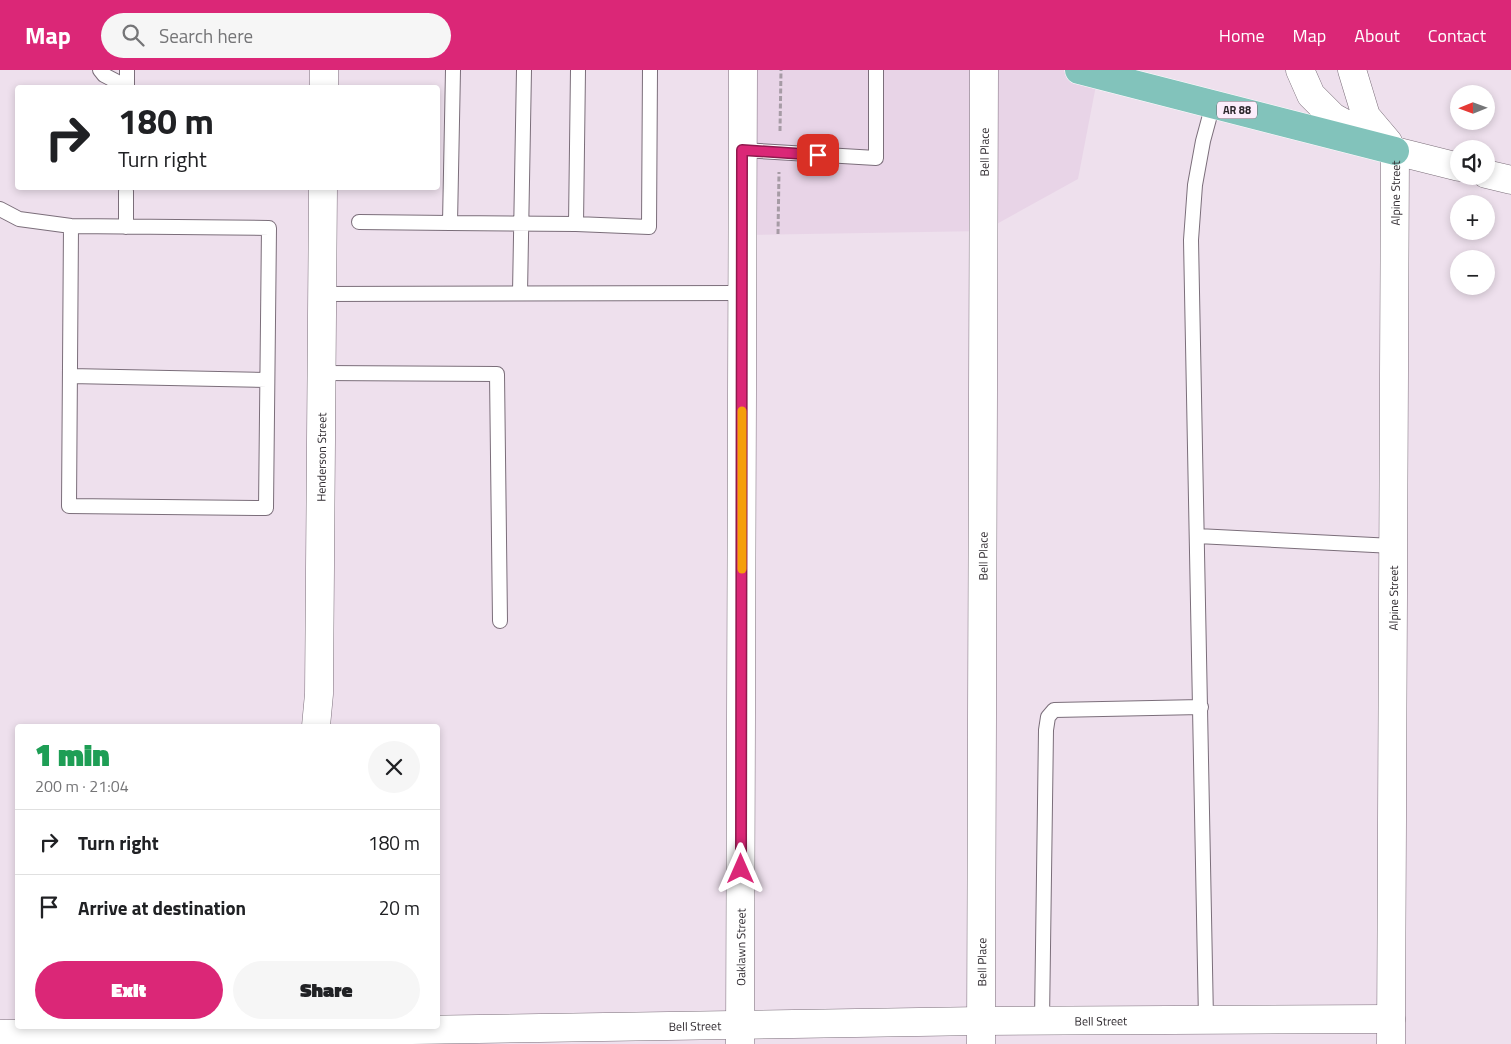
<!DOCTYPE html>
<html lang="en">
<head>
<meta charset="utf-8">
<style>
	body { margin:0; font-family:"Titillium Web",sans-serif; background:#f6f6f6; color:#202124; height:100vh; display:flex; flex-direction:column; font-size:19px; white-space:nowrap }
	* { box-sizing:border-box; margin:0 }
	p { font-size:16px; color:#757577 }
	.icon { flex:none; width:28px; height:28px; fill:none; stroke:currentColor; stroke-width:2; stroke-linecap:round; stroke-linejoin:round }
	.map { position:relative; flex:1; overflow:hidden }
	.side { position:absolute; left:15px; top:654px; width:425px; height:305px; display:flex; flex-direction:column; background:#fff; border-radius:5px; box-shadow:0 2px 8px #0003 }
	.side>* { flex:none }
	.banner { position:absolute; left:15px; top:15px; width:425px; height:105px; border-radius:5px; box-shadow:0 2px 8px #0003; background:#fff; color:#202124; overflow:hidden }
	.needle { width:32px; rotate:269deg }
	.tools { position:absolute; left:1450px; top:15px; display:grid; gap:10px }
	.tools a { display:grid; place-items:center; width:45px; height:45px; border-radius:50%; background:#fff; box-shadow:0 2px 8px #0003; font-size:25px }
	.pin { position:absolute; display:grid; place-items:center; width:42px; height:42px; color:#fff; margin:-21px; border-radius:10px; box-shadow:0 2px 8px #0006 }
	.me { position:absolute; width:55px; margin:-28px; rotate:0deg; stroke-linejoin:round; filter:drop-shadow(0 0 4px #0008) }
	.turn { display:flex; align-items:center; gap:18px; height:105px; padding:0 20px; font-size:22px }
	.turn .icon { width:65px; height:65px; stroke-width:2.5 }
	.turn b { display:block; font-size:35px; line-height:42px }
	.round { display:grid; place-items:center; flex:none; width:52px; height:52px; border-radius:26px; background:#f6f6f6 }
	.head { display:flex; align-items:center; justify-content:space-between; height:85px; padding:0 20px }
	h1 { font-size:30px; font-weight:800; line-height:38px; color:#1e9e55 }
	.button { display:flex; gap:10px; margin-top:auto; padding:10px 20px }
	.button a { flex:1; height:58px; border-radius:30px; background:#db2777; color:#fff; font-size:20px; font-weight:800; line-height:58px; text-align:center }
	.button a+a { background:#f6f6f6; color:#202124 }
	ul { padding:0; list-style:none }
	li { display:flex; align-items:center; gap:15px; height:65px; padding:0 20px; border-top:1px solid #e0e0e0 }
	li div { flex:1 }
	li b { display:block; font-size:19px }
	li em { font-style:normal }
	header { display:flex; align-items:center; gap:30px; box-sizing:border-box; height:70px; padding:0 25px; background:#db2777; color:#fff }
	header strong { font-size:24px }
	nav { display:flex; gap:28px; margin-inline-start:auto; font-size:18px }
	.search { width:350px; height:45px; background:#f6f6f6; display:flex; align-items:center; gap:12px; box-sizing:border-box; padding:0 18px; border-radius:28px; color:#757577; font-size:19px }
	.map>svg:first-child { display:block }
	.built { fill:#e8d4e7 }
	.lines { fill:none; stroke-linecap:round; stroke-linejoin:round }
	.lane-casing { stroke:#7b6e7a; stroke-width:16 }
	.street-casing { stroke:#7b6e7a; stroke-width:29 }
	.secondary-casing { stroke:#7b6e7a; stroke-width:29 }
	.primary-casing { stroke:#fff; stroke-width:29 }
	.path { stroke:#a69ba5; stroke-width:3; stroke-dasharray:5 2.5; stroke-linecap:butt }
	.lane { stroke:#fff; stroke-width:14 }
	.street { stroke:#fff; stroke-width:28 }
	.secondary { stroke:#fff; stroke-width:28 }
	.primary { stroke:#82c3bb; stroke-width:28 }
	.route-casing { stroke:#8e194d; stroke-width:12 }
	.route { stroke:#db2777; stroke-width:9 }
	.slow { stroke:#f59e0b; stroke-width:9 }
	.labels { text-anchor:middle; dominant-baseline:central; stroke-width:4.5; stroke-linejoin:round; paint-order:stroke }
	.shield { fill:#fcedfb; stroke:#6c646c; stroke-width:1 }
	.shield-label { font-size:11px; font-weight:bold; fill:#2e292e }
	.street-label { font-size:12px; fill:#2e292e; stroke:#fcedfb }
</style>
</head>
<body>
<header>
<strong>Map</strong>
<div class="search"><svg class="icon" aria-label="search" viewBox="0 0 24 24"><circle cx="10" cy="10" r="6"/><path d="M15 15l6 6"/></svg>Search here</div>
<nav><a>Home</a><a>Map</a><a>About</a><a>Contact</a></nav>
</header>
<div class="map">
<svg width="1511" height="974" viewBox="0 0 1511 974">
	<rect width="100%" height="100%" fill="#eee0ed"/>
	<path class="built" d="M 743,0 L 1079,0 L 1098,5 L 1078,109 L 984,161 L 743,165 Z"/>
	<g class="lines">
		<defs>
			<path id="lane" d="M 100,0 L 104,5 L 127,17
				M 127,0 L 127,18
				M 453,0 L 450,153 L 576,154 L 649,157 L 650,0
				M 743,80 L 876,88 L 876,0
				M 0,139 L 19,149 L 71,156 L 269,158 L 266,438 L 69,436 L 71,156
				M 359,152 L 450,153
				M 576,154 L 578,0
				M 126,157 L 126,121
				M 520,223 L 524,0
				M 322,224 L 742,223
				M 322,303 L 497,304 L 500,551
				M 70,306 L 267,310
				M 1197,466 L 1393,476
				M 1206,950 L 1191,170 L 1195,115 L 1203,71 L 1213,34
				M 1042,951 L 1046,660 L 1048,647 L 1054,640 L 1201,637"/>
			<g id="street">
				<path d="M 324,18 L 324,0"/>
				<path id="s1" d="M 316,656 L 319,624 L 323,118"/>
				<path id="s2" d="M 0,964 L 286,962 L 981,951 L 1391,949"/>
				<path id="s3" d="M 740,973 L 743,0"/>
				<path id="s4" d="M 981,974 L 984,0"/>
				<path id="s5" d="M 1391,974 L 1395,81"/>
			</g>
			<path id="secondary" d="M 1300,0 L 1311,25 L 1333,47 L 1395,81 L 1459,97
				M 1352,0 L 1366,46 L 1388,72
				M 1486,104 L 1511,110"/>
			<path id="primary" d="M 1079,0 L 1395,81"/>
		</defs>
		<use href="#lane" class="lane-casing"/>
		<use href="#street" class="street-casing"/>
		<use href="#secondary" class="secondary-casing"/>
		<use href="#primary" class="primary-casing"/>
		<path class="path" d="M 780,61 L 781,0
			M 778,164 L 779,102"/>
		<use href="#lane" class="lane"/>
		<use href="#street" class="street"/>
		<use href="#secondary" class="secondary"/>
		<use href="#primary" class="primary"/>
	</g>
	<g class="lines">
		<defs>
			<path id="route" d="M 741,799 L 742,80 L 818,85"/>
		</defs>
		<use href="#route" class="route-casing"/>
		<use href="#route" class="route"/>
		<path class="slow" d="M 742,499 L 742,341"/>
	</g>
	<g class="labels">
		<rect class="shield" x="1217" y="31.5" width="40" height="17" rx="4"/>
		<g class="shield-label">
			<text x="1237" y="40">AR 88</text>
		</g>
		<g class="street-label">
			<text stroke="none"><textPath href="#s4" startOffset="892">Bell Place</textPath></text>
			<text stroke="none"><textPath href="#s5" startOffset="851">Alpine Street</textPath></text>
			<text stroke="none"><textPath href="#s1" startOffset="269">Henderson Street</textPath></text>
			<text stroke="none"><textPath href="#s4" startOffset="488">Bell Place</textPath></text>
			<text stroke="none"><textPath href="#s5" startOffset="446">Alpine Street</textPath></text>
			<text stroke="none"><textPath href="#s3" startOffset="96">Oaklawn Street</textPath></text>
			<text stroke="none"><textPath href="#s4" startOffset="82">Bell Place</textPath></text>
			<text stroke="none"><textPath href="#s2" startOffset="1101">Bell Street</textPath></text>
			<text stroke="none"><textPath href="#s2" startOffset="695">Bell Street</textPath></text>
		</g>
	</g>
</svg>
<div class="tools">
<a><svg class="needle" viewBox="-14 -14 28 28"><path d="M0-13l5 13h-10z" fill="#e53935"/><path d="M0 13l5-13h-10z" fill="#757577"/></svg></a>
<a><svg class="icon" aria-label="sound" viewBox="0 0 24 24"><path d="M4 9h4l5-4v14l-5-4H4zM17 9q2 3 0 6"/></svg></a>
<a>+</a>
<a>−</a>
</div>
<div class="pin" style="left:818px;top:85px;background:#d93025"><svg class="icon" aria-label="arrive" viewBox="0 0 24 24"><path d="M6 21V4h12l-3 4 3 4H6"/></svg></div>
<svg class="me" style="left:741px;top:799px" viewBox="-20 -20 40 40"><path d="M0-17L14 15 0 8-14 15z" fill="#db2777" stroke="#fff" stroke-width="4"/></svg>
<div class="banner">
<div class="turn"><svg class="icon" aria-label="right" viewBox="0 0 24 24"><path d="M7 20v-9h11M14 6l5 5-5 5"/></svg><div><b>180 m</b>Turn right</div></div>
</div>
<section class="side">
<div class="head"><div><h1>1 min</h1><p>200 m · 21:04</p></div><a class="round"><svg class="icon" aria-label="close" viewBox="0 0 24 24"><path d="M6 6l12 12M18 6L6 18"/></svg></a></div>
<ul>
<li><svg class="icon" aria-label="right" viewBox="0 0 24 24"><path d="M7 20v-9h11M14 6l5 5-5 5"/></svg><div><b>Turn right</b></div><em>180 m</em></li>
<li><svg class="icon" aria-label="arrive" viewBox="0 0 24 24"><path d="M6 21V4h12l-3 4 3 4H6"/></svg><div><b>Arrive at destination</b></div><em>20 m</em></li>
</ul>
<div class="button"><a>Exit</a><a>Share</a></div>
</section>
</div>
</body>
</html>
